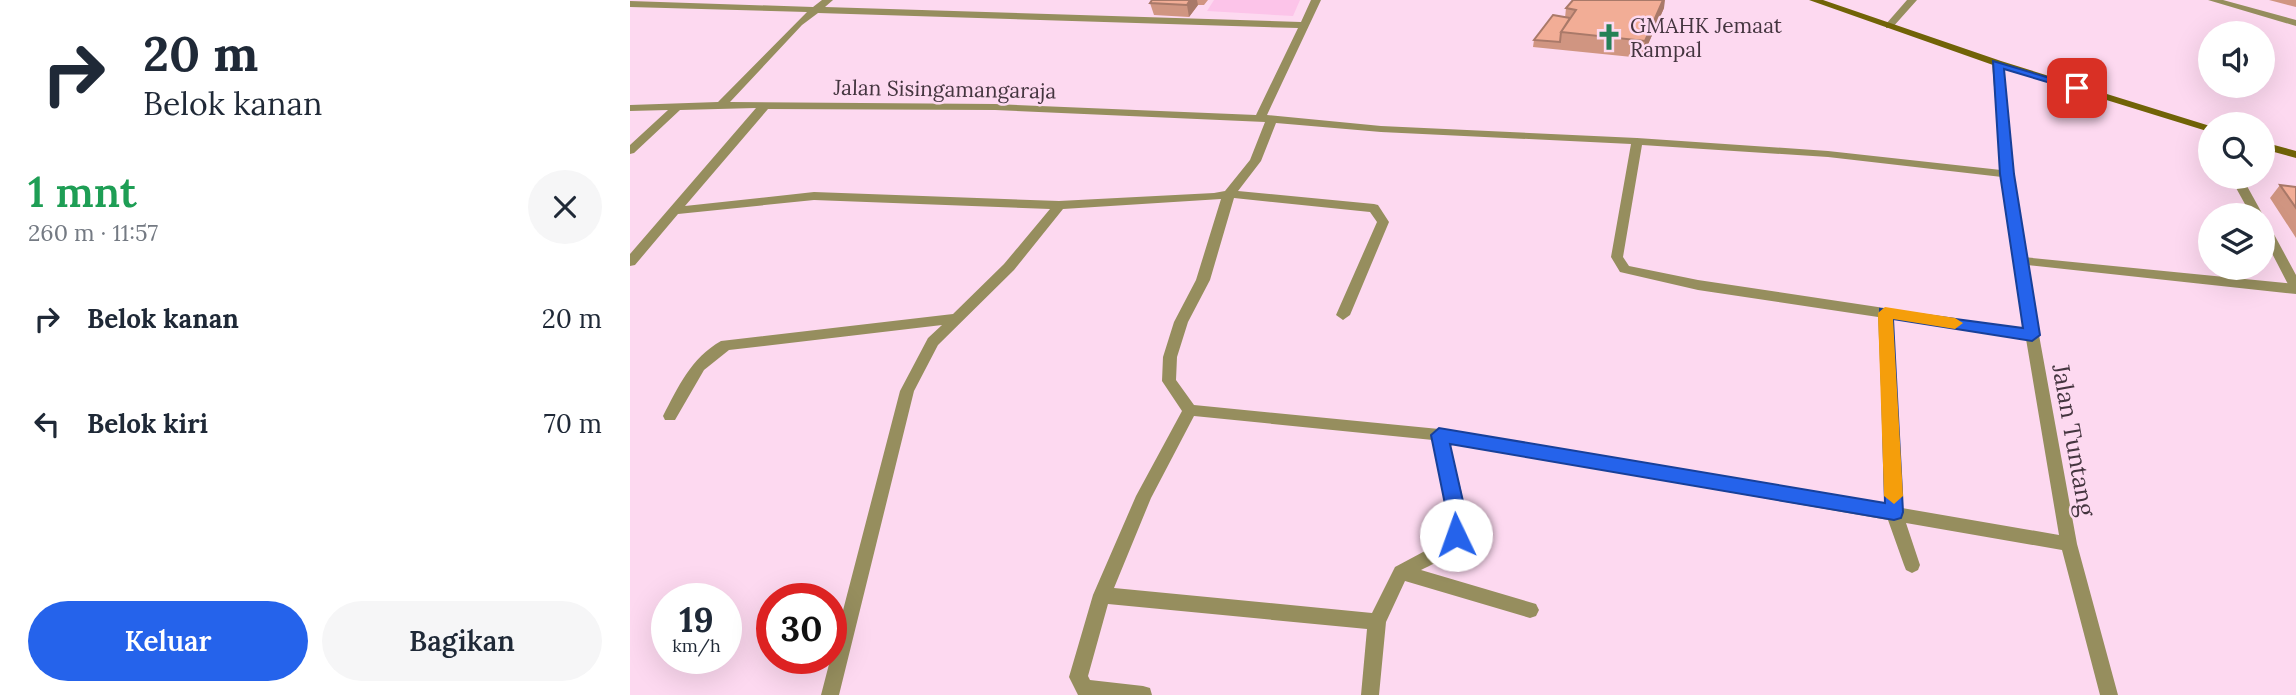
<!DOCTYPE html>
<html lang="id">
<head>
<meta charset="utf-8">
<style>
	body { margin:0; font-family:Lora,serif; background:#f6f6f7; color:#1f2937; height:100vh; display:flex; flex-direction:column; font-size:26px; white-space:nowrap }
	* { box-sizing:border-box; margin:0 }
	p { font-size:23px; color:#747a83 }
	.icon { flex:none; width:38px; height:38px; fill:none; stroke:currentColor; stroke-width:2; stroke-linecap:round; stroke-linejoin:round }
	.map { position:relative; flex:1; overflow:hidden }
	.drawer { display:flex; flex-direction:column; background:#fff; width:630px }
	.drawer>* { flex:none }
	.guide { background:#fff; color:#1f2937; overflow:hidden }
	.controls { position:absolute; left:1568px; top:21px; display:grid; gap:14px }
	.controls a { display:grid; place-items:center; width:77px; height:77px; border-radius:50%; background:#fff; box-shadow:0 7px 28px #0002; font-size:35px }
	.speed { position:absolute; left:21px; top:583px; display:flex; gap:14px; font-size:35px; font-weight:700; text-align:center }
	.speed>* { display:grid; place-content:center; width:91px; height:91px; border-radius:50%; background:#fff; box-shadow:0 7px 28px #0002; line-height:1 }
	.speed small { font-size:18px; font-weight:400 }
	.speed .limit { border:10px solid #d22; background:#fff; color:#111 }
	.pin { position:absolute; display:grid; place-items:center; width:60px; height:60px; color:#fff; margin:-30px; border-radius:14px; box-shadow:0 4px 10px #0006 }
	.me { position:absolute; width:77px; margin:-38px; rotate:357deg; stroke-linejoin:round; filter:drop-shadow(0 0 5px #0008) }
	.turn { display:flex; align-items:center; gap:24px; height:147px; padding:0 28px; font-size:32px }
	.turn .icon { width:91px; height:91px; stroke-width:2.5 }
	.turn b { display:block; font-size:49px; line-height:60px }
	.round { display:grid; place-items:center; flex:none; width:74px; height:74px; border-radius:37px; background:#f6f6f7 }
	.summary { display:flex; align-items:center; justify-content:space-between; height:119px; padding:0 28px }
	h1 { font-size:42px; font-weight:600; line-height:52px; color:#1e9e55 }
	.primary-button { display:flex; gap:14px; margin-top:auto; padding:14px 28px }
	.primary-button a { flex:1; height:80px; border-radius:42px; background:#2563eb; color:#fff; font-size:28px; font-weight:600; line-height:80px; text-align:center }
	.primary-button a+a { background:#f6f6f7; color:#1f2937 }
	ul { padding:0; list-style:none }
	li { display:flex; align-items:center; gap:21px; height:105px; padding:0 28px }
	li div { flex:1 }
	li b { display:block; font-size:26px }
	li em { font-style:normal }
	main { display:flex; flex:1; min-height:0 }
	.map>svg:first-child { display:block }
	.green { fill:#fcc4e9 }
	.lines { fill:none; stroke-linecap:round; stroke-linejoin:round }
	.lane { fill:#968e5e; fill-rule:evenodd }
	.street { fill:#968e5e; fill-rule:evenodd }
	.secondary { fill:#716307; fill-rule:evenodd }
	.wall { fill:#d09581 }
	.shaded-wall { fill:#a97969 }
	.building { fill:#f2ad96; stroke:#a97969; stroke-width:2 }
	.route { fill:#2563eb; stroke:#184099; stroke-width:2 }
	.slow { fill:#f59e0b }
	.labels { text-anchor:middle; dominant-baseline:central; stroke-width:5; stroke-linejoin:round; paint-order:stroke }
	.far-poi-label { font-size:21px; fill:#44353f; stroke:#fdd9f0; text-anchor:start }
	.far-street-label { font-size:21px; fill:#44353f; stroke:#fdd9f0 }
	.street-label { font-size:24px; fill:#44353f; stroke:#fdd9f0 }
</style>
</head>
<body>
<main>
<section class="drawer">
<div class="guide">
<div class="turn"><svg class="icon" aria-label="right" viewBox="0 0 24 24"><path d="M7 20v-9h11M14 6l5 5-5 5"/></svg><div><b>20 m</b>Belok kanan</div></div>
</div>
<div class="summary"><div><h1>1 mnt</h1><p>260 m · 11:57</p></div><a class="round"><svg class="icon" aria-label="close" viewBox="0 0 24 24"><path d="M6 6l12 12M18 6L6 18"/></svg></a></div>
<ul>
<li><svg class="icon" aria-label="right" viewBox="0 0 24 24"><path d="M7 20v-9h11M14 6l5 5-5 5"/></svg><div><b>Belok kanan</b></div><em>20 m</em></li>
<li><svg class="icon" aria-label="left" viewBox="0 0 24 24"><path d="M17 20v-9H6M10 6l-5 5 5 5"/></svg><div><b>Belok kiri</b></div><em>70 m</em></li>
</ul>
<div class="primary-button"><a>Keluar</a><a>Bagikan</a></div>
</section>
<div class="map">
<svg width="1666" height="695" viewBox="0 0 1666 695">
	<rect width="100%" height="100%" fill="#fdd9f0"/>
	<path class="green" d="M 584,0 L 670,0 L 663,16 L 577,11 Z"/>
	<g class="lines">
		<path class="lane" d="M 1277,0 L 1287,0 L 1262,28 L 1256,28 L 1256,24 Z
			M 1393,257 L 1666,284 L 1666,294 L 1388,264 L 1387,261 L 1388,258 Z"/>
		<path class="street" d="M 192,0 L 203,0 L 195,7 L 671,22 L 681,0 L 691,0 L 637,115 L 751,126 L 1007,138 L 1198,151 L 1371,170 L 1362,63 L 1371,61 L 1383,174 L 1409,335 L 1447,544 L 1488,695 L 1470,695 L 1432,550 L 1276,523 L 1290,565 L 1288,570 L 1282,573 L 1276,570 L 1274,565 L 1258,520 L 818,443 C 826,475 850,529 820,554 C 812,561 800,565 791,570 L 906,604 L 909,610 L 906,616 L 900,618 L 775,581 L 756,622 L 749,695 L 731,695 L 737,629 L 478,604 L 458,676 L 460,680 L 513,686 L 520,688 L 522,695 L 448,695 L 439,677 L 463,595 L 506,496 L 552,411 L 532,381 L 533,357 L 544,322 L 566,280 L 591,199 L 433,209 L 384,270 L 308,345 L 284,391 L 209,695 L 191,695 L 270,391 L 298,338 L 312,325 L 99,350 L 74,370 L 45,420 L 35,420 L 33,416 C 48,387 61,358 91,341 L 323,314 L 374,264 L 420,209 L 184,200 L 48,214 L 5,265 L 0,266 L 0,254 L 126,108 L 50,110 L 4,153 L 0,154 L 0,145 L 38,110 L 0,111 L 0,105 L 88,102 L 177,12 L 0,7 L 0,1 L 183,7 ZM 188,13 L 668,28 L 626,115 L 365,104 L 100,102 L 172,25 ZM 138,109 L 365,110 L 635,122 L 620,160 L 595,191 L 584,193 L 429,201 L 184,192 L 55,206 ZM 646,123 L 751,132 L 1001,144 L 981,257 L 990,272 L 1068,290 L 1248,317 L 1256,505 L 809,429 L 564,405 L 546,380 L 547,357 L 558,322 L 580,280 L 604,198 L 740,212 L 747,222 L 706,315 L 713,320 L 720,315 L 759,222 L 748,205 L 744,204 L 608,191 L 631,161 ZM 1012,145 L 1198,157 L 1372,177 L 1394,329 L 1068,280 L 999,266 L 993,257 ZM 1262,319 L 1396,339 L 1429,535 L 1272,508 ZM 564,416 L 803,440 L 820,519 L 818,532 L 808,544 L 765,567 L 742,613 L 484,588 L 521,498 Z
			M 1578,0 L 1593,0 L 1666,20 L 1666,26 Z
			M 1600,177 L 1612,177 L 1633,215 L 1633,216 L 1621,215 Z
			M 1633,221 L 1639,225 L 1666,275 L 1666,292 L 1661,290 L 1633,236 Z"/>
		<path class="secondary" d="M 1179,0 L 1193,0 L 1371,61 L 1580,126 L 1580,132 L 1363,65 Z
			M 1633,142 L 1666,151 L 1666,158 L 1633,149 Z"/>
	</g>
	<path class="wall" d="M 522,0 L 578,0 L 574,5 L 568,5 L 559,17 L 524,15 L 520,3 Z
		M 1639,0 L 1666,0 L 1666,7 Z
		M 936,8 L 1034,8 L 1012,58 L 903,47 L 904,40 L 935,18 Z
		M 1650,185 L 1666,187 L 1666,238 L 1640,198 Z"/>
	<path class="shaded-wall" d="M 560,0 L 567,0 L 568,5 L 559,17 L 557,5 Z
		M 1033,0 L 1035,0 L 1034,8 L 1012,58 L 1015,41 Z"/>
	<path class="building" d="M 522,0 L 560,0 L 557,5 L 520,3 Z
		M 943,0 L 1033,0 L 1015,41 L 931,32 L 946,10 L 936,8 Z
		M 923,15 L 940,18 L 931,32 L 930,42 L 904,40 Z
		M 1650,185 L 1666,187 L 1666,208 Z"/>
	<path class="route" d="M 1363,61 L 1453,88 L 1447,91 L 1374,69 L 1384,174 L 1410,335 L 1402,341 L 1263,319 L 1273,512 L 1271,518 L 1264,520 L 820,444 L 837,519 L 832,541 L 819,541 L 816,535 L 818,519 L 801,435 L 809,428 L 1255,503 L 1250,309 L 1393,328 L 1370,174 Z"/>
	<path class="slow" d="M 1255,307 L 1325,318 L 1333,323 L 1325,329 L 1263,319 L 1273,496 L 1264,504 L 1254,496 L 1248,313 Z"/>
	<defs>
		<symbol id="church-bare" viewBox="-9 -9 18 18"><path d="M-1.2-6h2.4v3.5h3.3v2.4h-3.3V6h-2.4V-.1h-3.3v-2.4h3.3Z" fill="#248157" stroke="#fdd9f0" stroke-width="2.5" paint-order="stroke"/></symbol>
	</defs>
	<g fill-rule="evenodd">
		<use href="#church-bare" x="960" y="18" width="38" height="38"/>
	</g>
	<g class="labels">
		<g class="far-poi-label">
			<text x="1000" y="25">GMAHK Jemaat<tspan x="1000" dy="24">Rampal</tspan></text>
		</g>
		<g class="far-street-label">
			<text transform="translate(315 89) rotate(1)">Jalan Sisingamangaraja</text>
		</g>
		<g class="street-label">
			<text transform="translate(1444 440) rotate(80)">Jalan Tuntang</text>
		</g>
	</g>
</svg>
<div class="controls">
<a><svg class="icon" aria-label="sound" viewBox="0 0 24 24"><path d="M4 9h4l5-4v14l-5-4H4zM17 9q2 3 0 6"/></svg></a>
<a><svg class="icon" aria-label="search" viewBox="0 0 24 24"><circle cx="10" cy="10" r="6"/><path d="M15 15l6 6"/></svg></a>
<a><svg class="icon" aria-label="layers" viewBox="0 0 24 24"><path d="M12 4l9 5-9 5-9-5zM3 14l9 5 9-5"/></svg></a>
</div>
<div class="speed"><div>19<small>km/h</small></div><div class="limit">30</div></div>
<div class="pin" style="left:1447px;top:88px;background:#d93025"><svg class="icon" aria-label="arrive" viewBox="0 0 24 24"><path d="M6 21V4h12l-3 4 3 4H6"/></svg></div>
<svg class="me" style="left:826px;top:535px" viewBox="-20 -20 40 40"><circle r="19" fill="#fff"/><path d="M0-13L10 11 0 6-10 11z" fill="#2563eb"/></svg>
</div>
</main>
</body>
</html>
